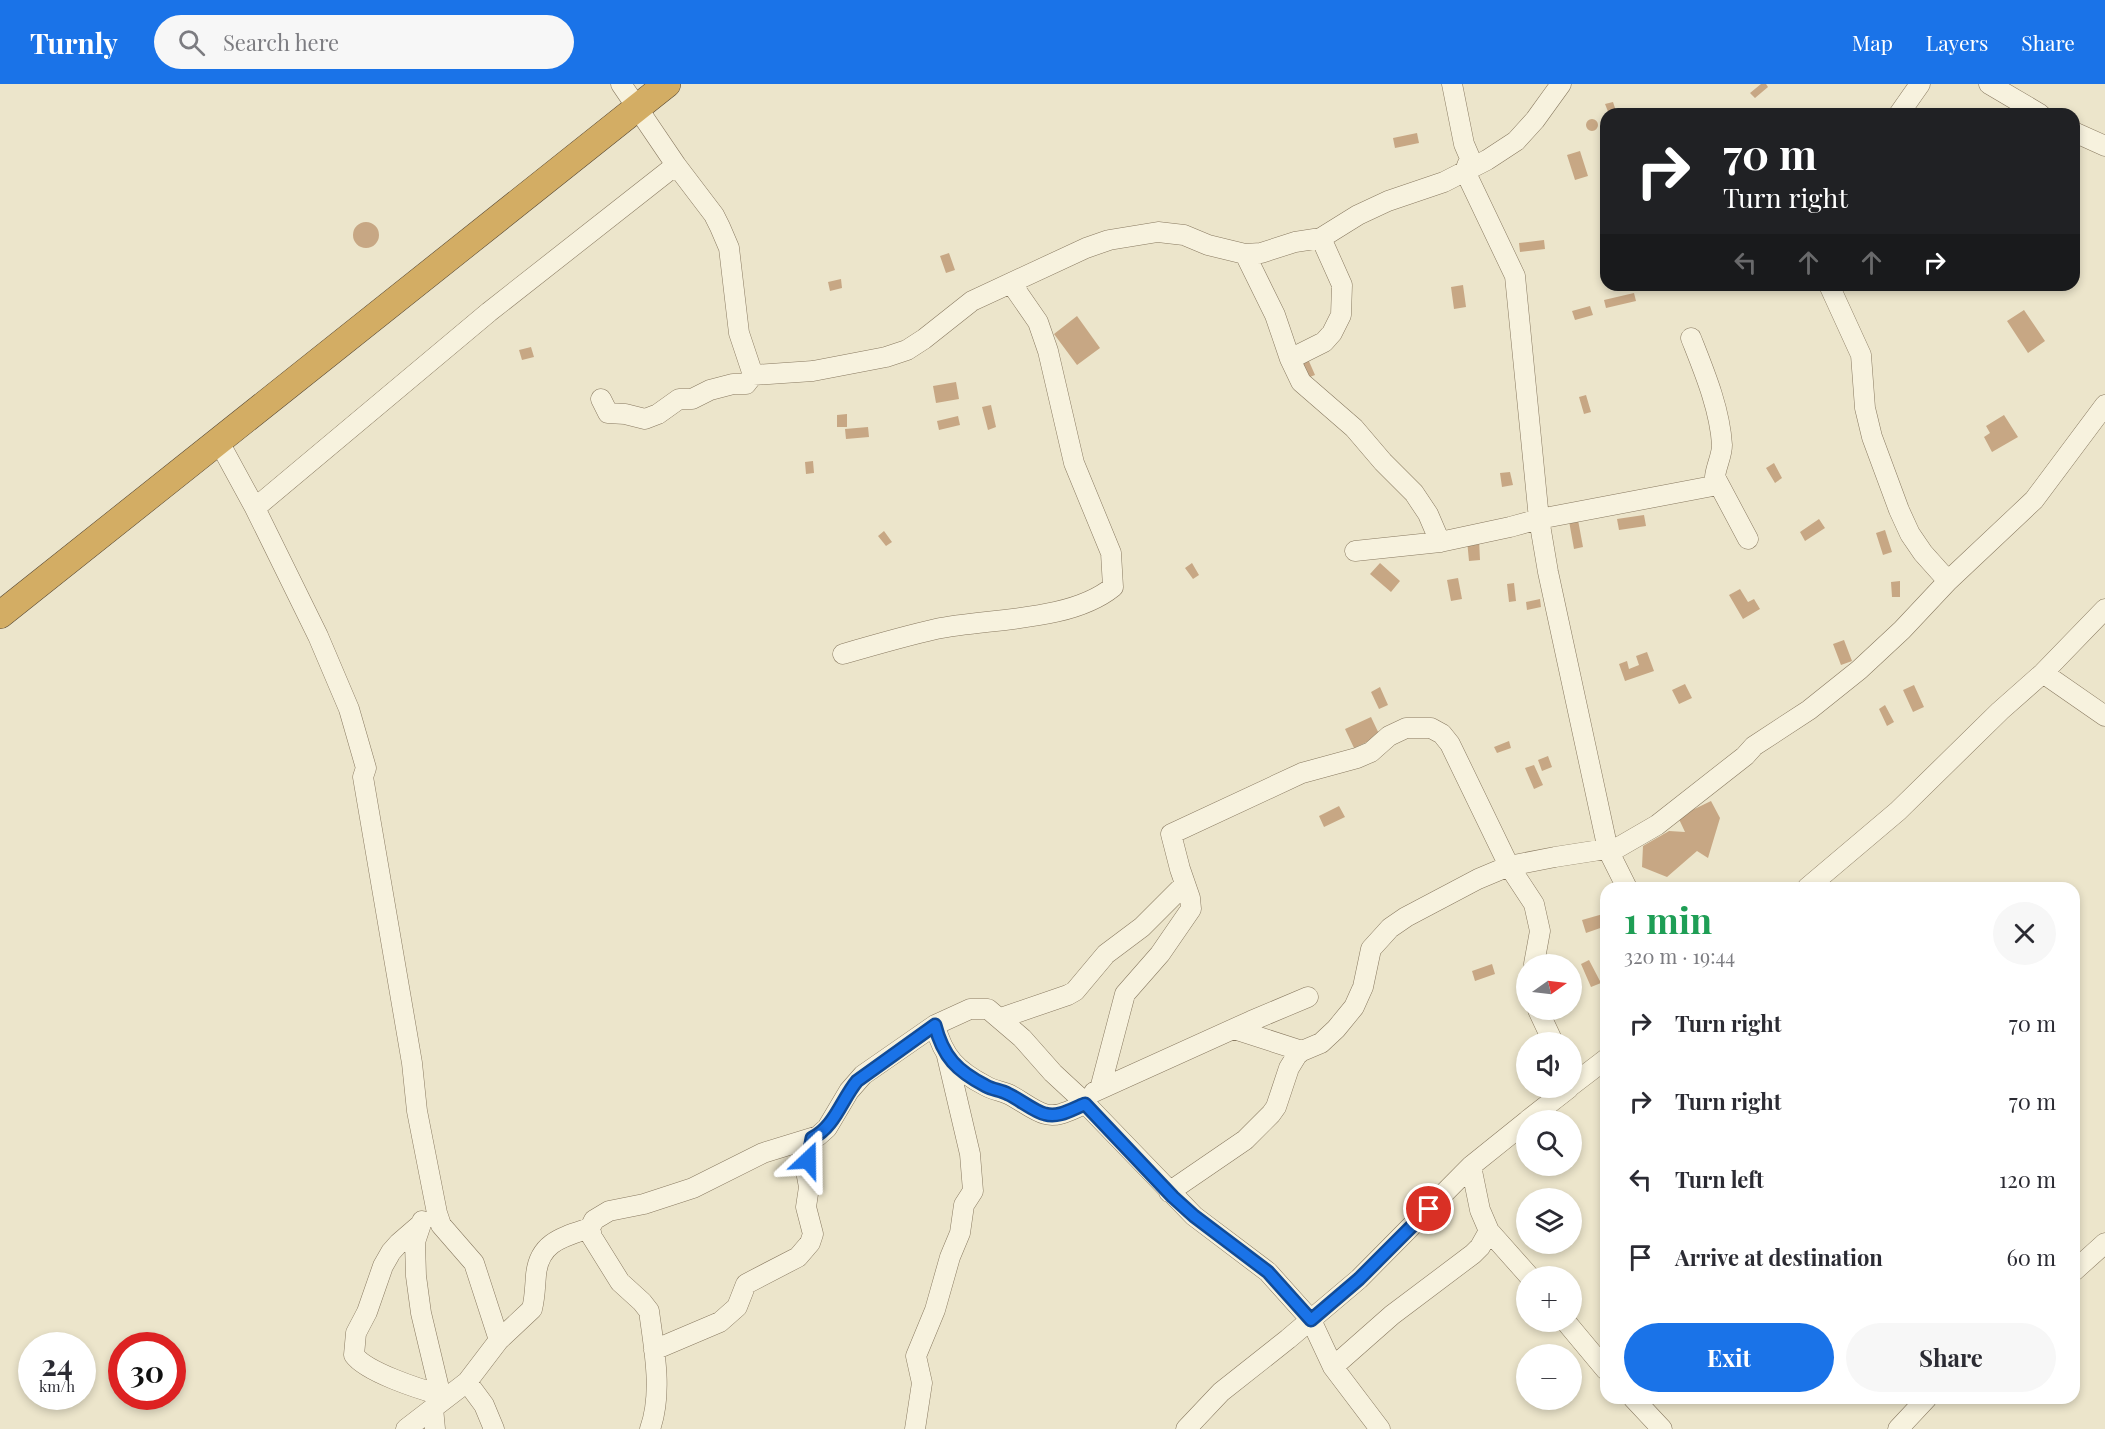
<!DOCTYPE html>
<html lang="en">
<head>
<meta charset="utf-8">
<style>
	body { margin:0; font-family:"Playfair Display",serif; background:#f7f7f7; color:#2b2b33; height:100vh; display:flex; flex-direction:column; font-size:22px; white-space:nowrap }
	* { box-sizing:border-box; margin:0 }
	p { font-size:20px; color:#7c7c81 }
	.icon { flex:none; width:33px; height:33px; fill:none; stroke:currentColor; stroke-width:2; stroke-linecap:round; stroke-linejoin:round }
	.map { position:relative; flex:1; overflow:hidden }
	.details { position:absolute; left:1600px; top:798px; width:480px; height:522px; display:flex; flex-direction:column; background:#fff; border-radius:18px; box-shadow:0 3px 9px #0003 }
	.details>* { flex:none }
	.hud { position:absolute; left:1600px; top:24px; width:480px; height:183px; border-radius:18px; box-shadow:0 3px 9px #0003; background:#202124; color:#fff; overflow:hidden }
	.needle { width:39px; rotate:76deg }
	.fabs { position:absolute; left:1516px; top:870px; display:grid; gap:12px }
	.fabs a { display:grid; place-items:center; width:66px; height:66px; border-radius:50%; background:#fff; box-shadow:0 3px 9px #0003; font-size:30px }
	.speed { position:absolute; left:18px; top:1248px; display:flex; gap:12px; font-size:30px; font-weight:700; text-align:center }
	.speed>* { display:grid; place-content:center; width:78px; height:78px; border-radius:50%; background:#fff; box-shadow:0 3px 9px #0003; line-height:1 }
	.speed small { font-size:15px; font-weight:400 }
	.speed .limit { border:9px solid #d22; background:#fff; color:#111 }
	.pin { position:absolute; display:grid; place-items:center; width:51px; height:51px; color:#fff; margin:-26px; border:3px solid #fff; border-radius:50%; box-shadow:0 2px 6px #0007 }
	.me { position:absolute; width:66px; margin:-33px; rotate:23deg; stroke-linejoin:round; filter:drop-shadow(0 0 4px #0008) }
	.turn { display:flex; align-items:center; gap:21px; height:126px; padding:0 24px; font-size:27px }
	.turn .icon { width:78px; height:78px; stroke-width:2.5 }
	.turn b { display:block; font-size:42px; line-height:51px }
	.lanes { display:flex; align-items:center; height:57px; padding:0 24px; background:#0003; justify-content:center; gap:30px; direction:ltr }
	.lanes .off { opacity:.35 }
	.round { display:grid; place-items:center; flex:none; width:63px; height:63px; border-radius:32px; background:#f7f7f7 }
	.headline { display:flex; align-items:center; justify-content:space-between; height:102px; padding:0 24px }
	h1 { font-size:36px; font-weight:700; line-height:45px; color:#1e9e55 }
	.primary-button { display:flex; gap:12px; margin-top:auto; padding:12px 24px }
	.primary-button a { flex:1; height:69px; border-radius:36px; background:#1a73e8; color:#fff; font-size:24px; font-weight:700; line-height:69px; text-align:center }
	.primary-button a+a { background:#f7f7f7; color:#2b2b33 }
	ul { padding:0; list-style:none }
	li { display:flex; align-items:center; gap:18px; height:78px; padding:0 24px }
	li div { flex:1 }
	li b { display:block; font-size:22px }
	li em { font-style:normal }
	header { display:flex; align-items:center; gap:36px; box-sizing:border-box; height:84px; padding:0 30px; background:#1a73e8; color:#fff }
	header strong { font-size:28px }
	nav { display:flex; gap:33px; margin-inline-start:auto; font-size:21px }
	.search { width:420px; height:54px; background:#f7f7f7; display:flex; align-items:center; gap:15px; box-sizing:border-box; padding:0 21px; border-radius:33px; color:#7c7c81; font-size:22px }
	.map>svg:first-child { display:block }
	.building { fill:#c7a784 }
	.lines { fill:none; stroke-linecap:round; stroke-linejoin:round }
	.minor-casing { stroke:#887960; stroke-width:21 }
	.highway-casing { stroke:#564734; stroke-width:28 }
	.minor { stroke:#f7f2de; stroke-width:20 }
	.highway { stroke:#d3ad64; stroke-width:27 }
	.route-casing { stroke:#114b97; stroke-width:15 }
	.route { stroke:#1a73e8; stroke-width:10 }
</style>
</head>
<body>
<header>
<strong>Turnly</strong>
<div class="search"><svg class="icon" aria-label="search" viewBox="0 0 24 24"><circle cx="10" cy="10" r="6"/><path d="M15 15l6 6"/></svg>Search here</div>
<nav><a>Map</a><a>Layers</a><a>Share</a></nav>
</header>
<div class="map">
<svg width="2105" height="1345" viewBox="0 0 2105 1345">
	<rect width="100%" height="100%" fill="#ece5cb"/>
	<path class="building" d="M 1761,0 L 1766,0 L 1768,3 L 1755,14 L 1750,9 Z
		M 1613,18 L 1617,30 L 1609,30 L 1605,20 Z
		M1586 41a6 6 0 1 1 12 0a6 6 0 1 1-12 0Z
		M 1417,49 L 1419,59 L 1395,64 L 1393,54 Z
		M 1580,67 L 1588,92 L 1575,96 L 1567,71 Z
		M353 151a13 13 0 1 1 26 0a13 13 0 1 1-26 0Z
		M 1544,156 L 1545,165 L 1520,168 L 1519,159 Z
		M 949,169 L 955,186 L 946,189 L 940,172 Z
		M 841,195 L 842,204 L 830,207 L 828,198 Z
		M 1463,201 L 1466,223 L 1454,225 L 1451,203 Z
		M 1634,209 L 1636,217 L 1606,224 L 1604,216 Z
		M 1590,222 L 1593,231 L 1575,236 L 1572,227 Z
		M 2024,226 L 2045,257 L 2028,269 L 2007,237 Z
		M 1077,232 L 1100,264 L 1077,281 L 1054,250 Z
		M 531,263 L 534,273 L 522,276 L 519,266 Z
		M 1308,275 L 1315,291 L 1307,294 L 1300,278 Z
		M 956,298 L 959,315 L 936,319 L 933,302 Z
		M 1586,311 L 1591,328 L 1584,330 L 1579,313 Z
		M 991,321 L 996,343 L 988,346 L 982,323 Z
		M 847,330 L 847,343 L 837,343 L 837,331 Z
		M 2004,331 L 2018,353 L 1992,368 L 1984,353 L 1990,349 L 1986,342 Z
		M 958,332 L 960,341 L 939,346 L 937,337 Z
		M 868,343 L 869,353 L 846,355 L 845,345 Z
		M 813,377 L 814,389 L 806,390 L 805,378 Z
		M 1774,379 L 1782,394 L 1775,399 L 1766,384 Z
		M 1510,388 L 1513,401 L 1502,403 L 1500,389 Z
		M 1644,431 L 1646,442 L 1619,446 L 1617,435 Z
		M 1819,435 L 1825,444 L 1805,457 L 1800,448 Z
		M 1578,436 L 1583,463 L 1574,465 L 1569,437 Z
		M 1885,446 L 1892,468 L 1883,471 L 1876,449 Z
		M 884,447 L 892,458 L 886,462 L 878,452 Z
		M 1479,455 L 1480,476 L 1469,477 L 1467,456 Z
		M 1192,479 L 1199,491 L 1193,495 L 1185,484 Z
		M 1380,479 L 1400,497 L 1391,508 L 1370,490 Z
		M 1458,494 L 1462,515 L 1451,517 L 1447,496 Z
		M 1900,497 L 1900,513 L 1892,513 L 1891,498 Z
		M 1514,499 L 1516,517 L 1509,518 L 1507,500 Z
		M 1740,505 L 1748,518 L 1754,515 L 1760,525 L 1743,535 L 1729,511 Z
		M 1540,515 L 1541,523 L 1527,526 L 1526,518 Z
		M 1844,556 L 1852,577 L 1841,581 L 1833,560 Z
		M 1647,568 L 1654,587 L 1625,597 L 1619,580 L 1627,577 L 1629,585 L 1639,581 L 1636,572 Z
		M 1685,600 L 1692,614 L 1679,620 L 1672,606 Z
		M 1914,601 L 1924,623 L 1913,628 L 1903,606 Z
		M 1380,603 L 1388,621 L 1379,625 L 1371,608 Z
		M 1885,621 L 1894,638 L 1887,642 L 1879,625 Z
		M 1371,633 L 1380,652 L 1354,664 L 1345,645 Z
		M 1509,657 L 1511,664 L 1497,669 L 1494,663 Z
		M 1548,672 L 1552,683 L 1542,687 L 1538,676 Z
		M 1534,681 L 1543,701 L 1534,705 L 1525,684 Z
		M 1711,717 L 1720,734 L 1708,774 L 1697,767 L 1667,793 L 1642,783 L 1643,762 L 1669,747 L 1685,748 L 1678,733 Z
		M 1339,722 L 1345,733 L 1324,743 L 1319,732 Z
		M 1603,830 L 1606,842 L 1586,849 L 1582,836 Z
		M 1589,876 L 1601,899 L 1591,903 L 1581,880 Z
		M 1492,880 L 1495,890 L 1475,897 L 1472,887 Z"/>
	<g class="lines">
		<defs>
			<path id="minor" d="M 621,0 L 676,81 L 714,131 L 720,143 L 729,164 L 739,249 L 753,291 L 813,287 L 886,273 L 907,266 L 924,255 L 972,217 L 1086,164 L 1109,156 L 1158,148 L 1184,151 L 1208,161 L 1245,170 L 1261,169 L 1295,158 L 1321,154 L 1358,131 L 1388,117 L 1444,98 L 1487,76 L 1516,57 L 1535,36 L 1561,0
				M 1452,0 L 1464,60 L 1470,74 L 1465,87 L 1515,192 L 1539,435 L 1548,488 L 1608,766 L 1627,804
				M 1989,0 L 2040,30
				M 1899,30 L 1920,0
				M 2074,48 L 2105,62
				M 1245,170 L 1275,231 L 1290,275 L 1301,298 L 1354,344 L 1383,378 L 1414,409 L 1428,430 L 1440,458
				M 1829,201 L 1861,271 L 1865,324 L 1872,353 L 1899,426 L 1910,450 L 1923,469 L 1948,497
				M 1691,254 C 1704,287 1720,325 1722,361 C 1722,372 1716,382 1715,393 L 1748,455
				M 1290,275 L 1324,258 L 1332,249 L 1341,231 L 1342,201 L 1321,154
				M 601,315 L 608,329 L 625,330 L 645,335 L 658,330 L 679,315 L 692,315 L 710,306 L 733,300 L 746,300 L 753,291
				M 219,358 L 255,424 L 318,552 L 349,625 L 366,684 L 363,693 L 412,979 L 417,1027 L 437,1129 L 441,1141 L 474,1179 L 499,1256
				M 255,424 L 489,228 L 676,81
				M 1355,467 L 1440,458 L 1510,443 L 1539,435 L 1718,401
				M 843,570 C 874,561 905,552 936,545 C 989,534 1070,538 1113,503 L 1111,469 L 1074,379 L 1048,267 L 1038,238 L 1011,199
				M 2043,589 L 2105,632
				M 1807,804 L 1898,727 L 2000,627 L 2043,589 L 2105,525
				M 1538,926 L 1553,958
				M 1001,934 L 1068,911 L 1075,907 L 1106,870 L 1142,843 L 1185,800
				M 935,941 C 943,973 957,987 986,1002 C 993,1006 1001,1007 1008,1010 C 1019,1015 1035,1028 1045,1030 C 1059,1034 1072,1025 1085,1020
				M 1234,945 L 1302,967
				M 1572,1001 L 1606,975
				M 1100,1005 L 1125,910 L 1160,870 L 1191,825 L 1190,814 L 1180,785 L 1171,750 L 1302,689 L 1357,674 L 1371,668 L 1389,652 L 1406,644 L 1431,644 L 1442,650 L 1450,660 L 1509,782 L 1534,820 L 1540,847 L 1534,880
				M 1094,1008 L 1251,937 L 1308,913
				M 1528,1036 L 1569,1004
				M 1471,1082 L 1480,1126 L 1489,1147 L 1529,1192
				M 1169,1108 L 1245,1056 L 1271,1030 L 1276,1023 L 1289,984 L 1297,971 L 1302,967 L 1321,959 L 1336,945 L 1354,923 L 1363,903 L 1371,865 L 1390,844 L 1406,833 L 1478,795 L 1509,782 L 1555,773 L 1619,763 L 1657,741 L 1745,672 L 1754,662 L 1809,626 L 1859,586 L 1902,546 L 1948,497 L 2034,416 L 2105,321
				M 422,1137 L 415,1158 L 416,1192 L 421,1229 L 442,1317
				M 421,1140 L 399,1159 L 391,1168 L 383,1182 L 367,1228 L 356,1249 L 354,1271 C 366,1288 419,1305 441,1311
				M 2074,1187 L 2105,1159
				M 1566,1238 L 1606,1286
				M 654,1266 L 720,1238 L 737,1223 L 746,1200 L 798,1173 L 810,1159 L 813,1150 L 806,1123 L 809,1103 L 806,1087 L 812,1054
				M 1333,1283 L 1392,1231 L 1473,1170 L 1480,1163 L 1489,1147
				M 467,1298 L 484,1321 L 494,1345
				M 1633,1314 L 1662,1345
				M 433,1324 L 435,1345
				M 406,1345 L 467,1298 L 499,1256 L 532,1225 C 535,1214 535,1202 536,1191 C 539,1158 563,1153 590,1144
				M 650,1345 C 663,1308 654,1265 649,1227 L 642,1218 L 620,1198 L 592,1153 L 590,1144 L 594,1136 L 609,1127 L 644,1120 L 693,1104 L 763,1069 L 818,1052 L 827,1044 L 849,1007 L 863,991 L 935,941 L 970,925 L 988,925 L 1022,954 L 1053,989 L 1080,1014 L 1194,1132 L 1268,1188 L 1311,1236 L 1333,1283 L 1380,1345
				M 915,1345 L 922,1299 L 916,1272 L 935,1226 L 950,1173 L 960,1149 L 964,1121 L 973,1107 L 970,1070 L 947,972
				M 1186,1345 L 1221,1308 L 1288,1255 L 1359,1195 L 1471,1082 L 1527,1037
				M 1898,1345 L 1927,1314"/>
			<path id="highway" d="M 0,531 L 667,0"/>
		</defs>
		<use href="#minor" class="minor-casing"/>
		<use href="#highway" class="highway-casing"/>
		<use href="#minor" class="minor"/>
		<use href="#highway" class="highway"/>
	</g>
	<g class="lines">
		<defs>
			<path id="route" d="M 808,1076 L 812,1054 C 834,1044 842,1015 857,997 L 935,941 C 943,973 957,987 986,1002 C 993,1006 1001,1006 1008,1010 C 1019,1015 1035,1028 1045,1030 C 1059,1034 1072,1025 1085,1020 L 1173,1113 L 1194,1132 L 1268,1188 L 1311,1236 L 1359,1195 L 1429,1125"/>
		</defs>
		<use href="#route" class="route-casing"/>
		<use href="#route" class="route"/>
	</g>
</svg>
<div class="fabs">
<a><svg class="needle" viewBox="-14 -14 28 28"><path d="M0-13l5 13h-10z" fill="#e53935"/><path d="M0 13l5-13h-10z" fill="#7c7c81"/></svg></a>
<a><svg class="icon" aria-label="sound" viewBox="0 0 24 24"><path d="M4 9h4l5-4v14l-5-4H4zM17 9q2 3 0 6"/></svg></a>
<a><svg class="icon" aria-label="search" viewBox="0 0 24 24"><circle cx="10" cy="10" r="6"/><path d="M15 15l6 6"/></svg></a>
<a><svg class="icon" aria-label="layers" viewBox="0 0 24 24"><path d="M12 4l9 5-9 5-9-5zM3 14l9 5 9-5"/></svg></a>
<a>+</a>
<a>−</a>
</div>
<div class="speed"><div>24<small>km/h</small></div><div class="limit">30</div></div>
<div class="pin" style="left:1429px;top:1125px;background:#d93025"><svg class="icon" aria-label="arrive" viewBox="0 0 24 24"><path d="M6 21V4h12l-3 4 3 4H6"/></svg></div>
<svg class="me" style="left:808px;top:1076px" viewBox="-20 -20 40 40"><path d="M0-17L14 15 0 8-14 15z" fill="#1a73e8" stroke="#fff" stroke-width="4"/></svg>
<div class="hud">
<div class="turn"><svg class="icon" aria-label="right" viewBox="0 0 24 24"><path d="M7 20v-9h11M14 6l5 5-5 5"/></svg><div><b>70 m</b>Turn right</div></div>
<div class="lanes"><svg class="icon off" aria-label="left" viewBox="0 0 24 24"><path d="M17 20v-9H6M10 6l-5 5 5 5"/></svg><svg class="icon off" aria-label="ahead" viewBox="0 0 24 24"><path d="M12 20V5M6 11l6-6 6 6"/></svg><svg class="icon off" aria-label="ahead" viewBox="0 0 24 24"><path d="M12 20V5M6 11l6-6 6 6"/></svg><svg class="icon" aria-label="right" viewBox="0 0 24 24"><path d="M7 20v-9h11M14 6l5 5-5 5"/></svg></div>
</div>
<section class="details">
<div class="headline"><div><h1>1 min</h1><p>320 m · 19:44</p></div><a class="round"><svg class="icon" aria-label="close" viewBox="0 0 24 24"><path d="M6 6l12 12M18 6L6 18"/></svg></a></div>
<ul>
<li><svg class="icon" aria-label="right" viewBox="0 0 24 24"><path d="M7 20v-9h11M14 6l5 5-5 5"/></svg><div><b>Turn right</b></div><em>70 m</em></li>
<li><svg class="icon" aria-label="right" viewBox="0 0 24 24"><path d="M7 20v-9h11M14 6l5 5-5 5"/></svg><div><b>Turn right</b></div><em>70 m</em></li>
<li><svg class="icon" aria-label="left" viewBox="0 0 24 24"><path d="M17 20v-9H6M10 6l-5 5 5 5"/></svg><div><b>Turn left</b></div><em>120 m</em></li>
<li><svg class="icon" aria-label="arrive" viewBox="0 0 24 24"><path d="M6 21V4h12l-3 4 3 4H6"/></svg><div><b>Arrive at destination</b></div><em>60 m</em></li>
</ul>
<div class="primary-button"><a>Exit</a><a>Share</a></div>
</section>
</div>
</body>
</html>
